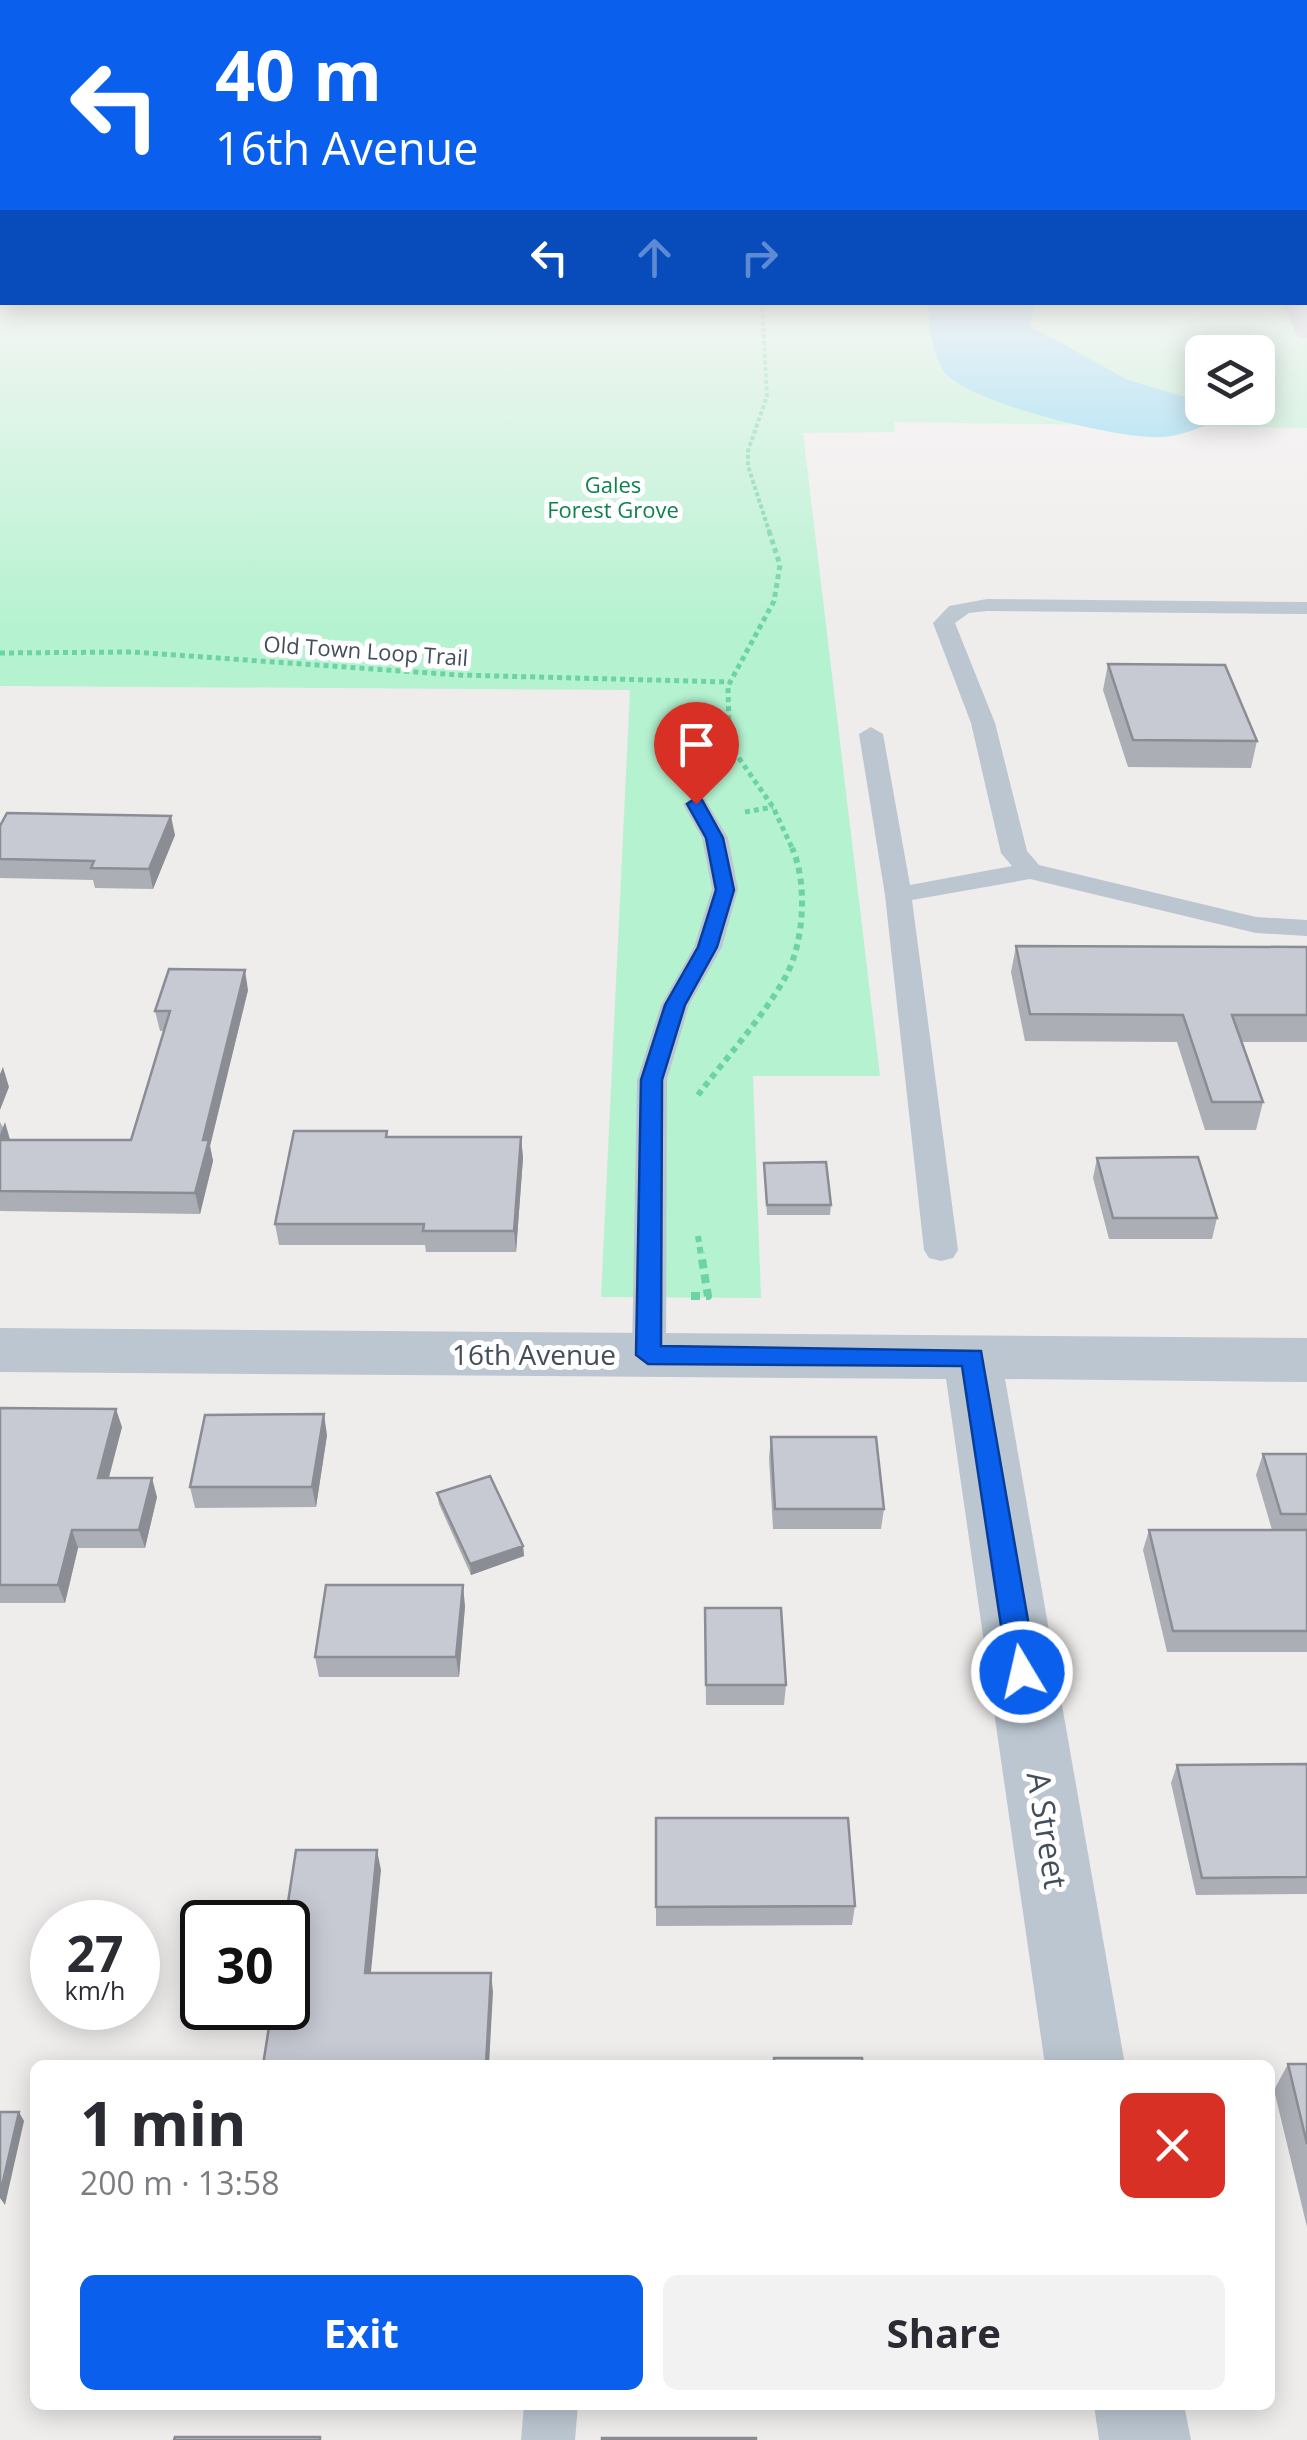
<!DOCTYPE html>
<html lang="en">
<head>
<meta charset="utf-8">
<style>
	body { margin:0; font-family:"Open Sans",sans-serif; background:#f2f2f3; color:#2b2b33; height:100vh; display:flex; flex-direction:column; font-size:38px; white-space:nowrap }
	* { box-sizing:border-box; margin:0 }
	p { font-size:32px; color:#7c7c81 }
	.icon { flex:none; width:55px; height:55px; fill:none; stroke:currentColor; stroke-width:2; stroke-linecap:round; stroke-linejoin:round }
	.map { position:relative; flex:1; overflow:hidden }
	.panel { position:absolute; left:30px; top:2060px; width:1245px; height:350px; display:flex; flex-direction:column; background:#fff; border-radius:15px; box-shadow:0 5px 25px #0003 }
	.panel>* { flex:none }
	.top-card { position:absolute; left:0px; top:0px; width:1308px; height:305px; box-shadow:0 5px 25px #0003; background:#0a60ec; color:#fff; overflow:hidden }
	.fabs { position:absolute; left:1185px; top:335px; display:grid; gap:20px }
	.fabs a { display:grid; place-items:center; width:90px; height:90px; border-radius:15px; background:#fff; box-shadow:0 5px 25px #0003; font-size:50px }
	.speed { position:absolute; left:30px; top:1900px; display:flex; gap:20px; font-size:50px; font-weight:700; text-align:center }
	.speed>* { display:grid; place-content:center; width:130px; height:130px; border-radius:50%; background:#fff; box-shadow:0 5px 25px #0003; line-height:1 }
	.speed small { font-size:25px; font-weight:400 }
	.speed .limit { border:5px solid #111; border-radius:15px; background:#fff; color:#111 }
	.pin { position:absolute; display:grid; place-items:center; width:85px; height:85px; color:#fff; margin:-102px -42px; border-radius:50% 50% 50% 0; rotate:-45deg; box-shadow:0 0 10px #0007 }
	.pin .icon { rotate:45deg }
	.me { position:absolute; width:110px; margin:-55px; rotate:351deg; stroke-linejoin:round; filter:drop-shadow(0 0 8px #0008) }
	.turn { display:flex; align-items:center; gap:35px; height:210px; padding:0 50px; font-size:45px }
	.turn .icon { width:130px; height:130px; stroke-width:2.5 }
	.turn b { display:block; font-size:70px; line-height:85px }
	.lanes { display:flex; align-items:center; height:95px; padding:0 50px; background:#0003; justify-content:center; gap:50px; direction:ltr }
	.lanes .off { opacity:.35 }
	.round { display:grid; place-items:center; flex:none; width:105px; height:105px; border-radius:15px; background:#f2f2f3 }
	.summary { display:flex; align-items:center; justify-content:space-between; height:170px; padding:0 50px }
	h1 { font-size:60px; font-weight:700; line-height:75px }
	.button { display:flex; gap:20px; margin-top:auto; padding:20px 50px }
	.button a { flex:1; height:115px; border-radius:15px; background:#0a60ec; color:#fff; font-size:40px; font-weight:700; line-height:115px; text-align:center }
	.button a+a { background:#f2f2f3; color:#2b2b33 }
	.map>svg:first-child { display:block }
	.green { fill:#b5f2d0; fill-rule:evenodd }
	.water { fill:#7ed4f3 }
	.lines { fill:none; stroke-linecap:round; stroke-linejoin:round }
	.path-far3 { stroke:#6bd3a5; stroke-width:4; stroke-dasharray:4 2.5; stroke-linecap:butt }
	.path-far2 { stroke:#6bd3a5; stroke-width:5; stroke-dasharray:5 4; stroke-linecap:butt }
	.path-far1 { stroke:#6bd3a5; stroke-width:6; stroke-dasharray:6 5; stroke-linecap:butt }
	.path { stroke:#6bd3a5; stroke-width:8; stroke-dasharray:9 6; stroke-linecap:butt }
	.lane { fill:#bbc6d0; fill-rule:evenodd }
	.street { fill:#bbc6d0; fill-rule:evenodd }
	.primary { fill:#a9bace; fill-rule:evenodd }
	.wall { fill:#abaeb5 }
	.shaded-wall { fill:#8b8d94 }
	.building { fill:#c7cad3; stroke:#8b8d94; stroke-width:2.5 }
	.route { fill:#0a60ec; stroke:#063e99; stroke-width:2.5 }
	.labels { text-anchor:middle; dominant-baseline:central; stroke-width:10; stroke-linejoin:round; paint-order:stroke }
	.far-park-label { font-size:22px; fill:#0f824e; stroke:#fff }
	.far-street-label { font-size:22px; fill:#434e5b; stroke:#fff }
	.street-label { font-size:28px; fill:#434e5b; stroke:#fff }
	.near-street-label { font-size:32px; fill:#434e5b; stroke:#fff }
</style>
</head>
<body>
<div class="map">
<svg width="1307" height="2440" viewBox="0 0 1307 2440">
	<rect width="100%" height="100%" fill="#efecec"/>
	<path class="green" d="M 0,285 L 2,302 L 1305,302 L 1307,285 L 1307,428 L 894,422 L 895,432 L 803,433 L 880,1076 L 753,1076 L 761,1298 L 601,1297 L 630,690 L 0,686 ZM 1202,352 L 1258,352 L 1258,408 L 1202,408 Z"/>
	<path class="water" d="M 928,303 L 1036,303 L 1030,326 L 1128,380 L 1189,398 L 1206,415 L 1204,426 C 1186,433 1172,438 1152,437 C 1113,437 963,402 943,370 C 931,350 929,325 928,303 Z"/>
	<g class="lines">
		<path class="path-far3" d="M 762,302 L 767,396 L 748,451 L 748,466 L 770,534"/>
		<path class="path-far2" d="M 769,531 L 780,565 L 774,601 L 728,686 L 729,732 L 734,751 L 773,807 L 793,850
			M 0,653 L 133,652 L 458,675 L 729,682
			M 745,812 L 773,807"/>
		<path class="path-far1" d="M 698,1095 C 726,1058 764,1016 786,976 C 804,942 808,883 792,848
			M 698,1236 L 701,1256"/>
		<path class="path" d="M 691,1296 L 708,1296 L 701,1253"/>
		<path class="lane" d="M 987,599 L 1307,602 L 1307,614 L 987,611 L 969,613 L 955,623 L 995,723 L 1027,851 L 1039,865 L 1256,917 L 1307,920 L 1307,936 L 1256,933 L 1030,879 L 912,900 L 958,1250 L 953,1258 L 941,1261 L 929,1258 L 924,1250 L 885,895 L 859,734 L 871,727 L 883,734 L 910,885 L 1012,866 L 1001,853 L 971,723 L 933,623 L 949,606 Z
			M 696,796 L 705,799 L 728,838 L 738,889 L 722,947 L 689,1005 L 667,1080 L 666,1355 L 661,1364 L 649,1368 L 637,1364 L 632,1355 L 637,1080 L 661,1005 L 694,947 L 712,889 L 702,838 L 683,804 Z
			M 524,2405 L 578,2405 L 575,2440 L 521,2440 Z"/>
		<path class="street" d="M 0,1328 L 1307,1338 L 1307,1382 L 1005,1379 L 1125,2065 L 1045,2065 L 946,1379 L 0,1372 Z
			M 1094,2405 L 1184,2405 L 1191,2440 L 1099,2440 Z"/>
		<path class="primary" d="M 1305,297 L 1307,300 L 1307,338 L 1297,336 L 1282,302 L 1305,302 Z"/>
	</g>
	<path class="wall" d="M 1108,664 L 1257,741 L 1251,768 L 1128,767 L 1103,690 Z
		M 0,826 L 175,835 L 153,889 L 95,888 L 93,880 L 0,878 Z
		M 1016,946 L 1307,947 L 1307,1042 L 1242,1042 L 1263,1102 L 1256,1130 L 1205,1130 L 1177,1042 L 1025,1041 L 1011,972 Z
		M 248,990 L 210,1146 L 213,1161 L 200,1214 L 0,1211 L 0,1122 L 10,1140 L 131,1140 L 164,1031 L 160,1031 L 155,1011 Z
		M 387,1137 L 521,1137 L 523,1158 L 516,1252 L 426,1252 L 425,1245 L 279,1245 L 275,1224 Z
		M 1097,1158 L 1217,1218 L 1212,1239 L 1109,1239 L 1093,1178 Z
		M 764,1163 L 831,1205 L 830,1215 L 767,1215 Z
		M 0,1408 L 122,1427 L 108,1478 L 157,1497 L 145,1548 L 78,1548 L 65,1603 L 0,1603 Z
		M 327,1435 L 316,1507 L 195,1508 L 190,1487 Z
		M 771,1437 L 884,1509 L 881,1529 L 773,1529 L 769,1458 Z
		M 1263,1454 L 1307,1454 L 1307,1652 L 1167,1652 L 1143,1550 L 1149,1530 L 1272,1530 L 1256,1475 Z
		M 437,1493 L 523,1546 L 524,1556 L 471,1575 L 439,1504 Z
		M 465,1606 L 459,1677 L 319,1677 L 315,1657 Z
		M 705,1608 L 786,1685 L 784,1705 L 706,1705 Z
		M 1307,1764 L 1307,1894 L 1196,1895 L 1171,1783 L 1177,1765 Z
		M 656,1818 L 855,1906 L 852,1925 L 656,1926 Z
		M 1288,2064 L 1307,2064 L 1307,2227 L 1274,2090 Z"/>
	<path class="shaded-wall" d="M 171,816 L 175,835 L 153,889 L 149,869 Z
		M 245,970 L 248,990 L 210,1146 L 213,1161 L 200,1214 L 195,1193 L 203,1140 Z
		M 3,1067 L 9,1087 L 0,1110 L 0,1074 Z
		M 5,1122 L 11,1143 L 0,1146 L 0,1135 Z
		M 521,1137 L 523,1158 L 516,1252 L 514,1231 Z
		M 116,1409 L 122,1427 L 104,1497 L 98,1478 Z
		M 324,1414 L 327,1435 L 316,1507 L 312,1487 Z
		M 152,1478 L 157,1497 L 145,1548 L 139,1530 Z
		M 72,1530 L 78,1548 L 65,1603 L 58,1585 Z
		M 523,1546 L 524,1556 L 471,1575 L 470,1564 Z
		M 463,1585 L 465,1606 L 459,1677 L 456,1657 Z
		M 377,1850 L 381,1870 L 369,1992 L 365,1973 Z
		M 491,1973 L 493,1992 L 489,2065 L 486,2065 Z
		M 19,2112 L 24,2121 L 5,2205 L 0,2198 L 0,2194 Z"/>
	<path class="building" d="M 1108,664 L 1225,665 L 1257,741 L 1133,740 Z
		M 7,813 L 171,816 L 149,869 L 91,868 L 94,861 L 0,859 L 0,826 Z
		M 1016,946 L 1307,947 L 1307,1015 L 1232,1015 L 1263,1102 L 1212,1102 L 1183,1015 L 1030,1014 Z
		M 169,969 L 245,970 L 203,1140 L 209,1140 L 195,1193 L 0,1191 L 0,1140 L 131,1140 L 170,1011 L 155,1011 Z
		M 294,1131 L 387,1131 L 386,1137 L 521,1137 L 514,1231 L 423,1231 L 424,1224 L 275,1224 Z
		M 1198,1157 L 1217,1218 L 1113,1218 L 1097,1158 Z
		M 826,1162 L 831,1205 L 767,1205 L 764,1163 Z
		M 0,1408 L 116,1409 L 98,1478 L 152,1478 L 139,1530 L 72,1530 L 58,1585 L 0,1585 Z
		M 324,1414 L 312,1487 L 190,1487 L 205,1415 Z
		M 771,1437 L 876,1437 L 884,1509 L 775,1509 Z
		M 1263,1454 L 1307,1454 L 1307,1514 L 1281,1514 Z
		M 490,1476 L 523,1546 L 470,1564 L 437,1493 Z
		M 1149,1530 L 1307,1530 L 1307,1631 L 1173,1631 Z
		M 326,1585 L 463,1585 L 456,1657 L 315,1657 Z
		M 705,1608 L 781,1608 L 786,1685 L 706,1685 Z
		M 1307,1764 L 1307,1877 L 1202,1878 L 1177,1765 Z
		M 656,1818 L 848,1818 L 855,1906 L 656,1907 Z
		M 296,1850 L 377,1850 L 365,1973 L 491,1973 L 486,2065 L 263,2065 L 272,2008 L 288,2008 L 288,1922 L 285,1922 Z
		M 774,2058 L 862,2058 L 863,2065 L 774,2065 Z
		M 1288,2064 L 1307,2064 L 1307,2144 Z
		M 0,2112 L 19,2112 L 0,2194 Z
		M 175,2437 L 320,2437 L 320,2440 L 174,2440 Z
		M 602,2438 L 756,2438 L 756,2440 L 602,2440 Z"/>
	<linearGradient id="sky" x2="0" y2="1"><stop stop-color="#7dc1ec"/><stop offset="0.45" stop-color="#f8f6f6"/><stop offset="1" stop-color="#f8f6f6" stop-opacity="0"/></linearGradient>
	<rect width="1307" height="627" fill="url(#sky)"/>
	<path class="route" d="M 696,798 L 702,800 L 723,838 L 734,890 L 717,947 L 685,1005 L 662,1080 L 661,1346 L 981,1351 L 1037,1672 L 1033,1680 L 1022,1684 L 1012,1680 L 1008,1672 L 962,1366 L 648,1364 L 636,1355 L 641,1080 L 665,1005 L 698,947 L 716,890 L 706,838 L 687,804 Z"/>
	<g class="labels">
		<g class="far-park-label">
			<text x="613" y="484">Gales<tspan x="613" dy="25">Forest Grove</tspan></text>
		</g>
		<g class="far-street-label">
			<text transform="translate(366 650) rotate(4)">Old Town Loop Trail</text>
		</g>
		<g class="street-label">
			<text x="534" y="1354">16th Avenue</text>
		</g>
		<g class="near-street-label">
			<text transform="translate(1048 1830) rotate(81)">A Street</text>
		</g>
	</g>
</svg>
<div class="fabs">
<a><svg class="icon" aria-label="layers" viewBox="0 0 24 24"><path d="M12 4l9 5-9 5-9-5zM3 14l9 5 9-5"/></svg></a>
</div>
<div class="speed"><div>27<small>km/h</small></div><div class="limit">30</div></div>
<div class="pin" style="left:696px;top:804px;background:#d93025"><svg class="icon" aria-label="arrive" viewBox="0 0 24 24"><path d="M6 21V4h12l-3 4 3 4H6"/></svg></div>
<svg class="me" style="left:1022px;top:1672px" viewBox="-20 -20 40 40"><circle r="17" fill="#0a60ec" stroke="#fff" stroke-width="3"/><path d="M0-11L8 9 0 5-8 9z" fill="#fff"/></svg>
<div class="top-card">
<div class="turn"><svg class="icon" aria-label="left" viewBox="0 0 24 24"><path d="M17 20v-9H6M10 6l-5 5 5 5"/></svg><div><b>40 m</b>16th Avenue</div></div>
<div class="lanes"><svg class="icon" aria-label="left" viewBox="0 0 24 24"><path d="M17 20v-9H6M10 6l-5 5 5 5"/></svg><svg class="icon off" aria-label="ahead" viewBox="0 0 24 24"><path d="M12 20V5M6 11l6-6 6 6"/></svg><svg class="icon off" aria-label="right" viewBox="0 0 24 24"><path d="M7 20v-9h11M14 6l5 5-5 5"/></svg></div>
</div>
<section class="panel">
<div class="summary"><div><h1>1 min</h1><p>200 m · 13:58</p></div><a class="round" style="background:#d93025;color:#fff"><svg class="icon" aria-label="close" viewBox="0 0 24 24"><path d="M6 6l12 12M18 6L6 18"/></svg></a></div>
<div class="button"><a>Exit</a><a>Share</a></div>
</section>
</div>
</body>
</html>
